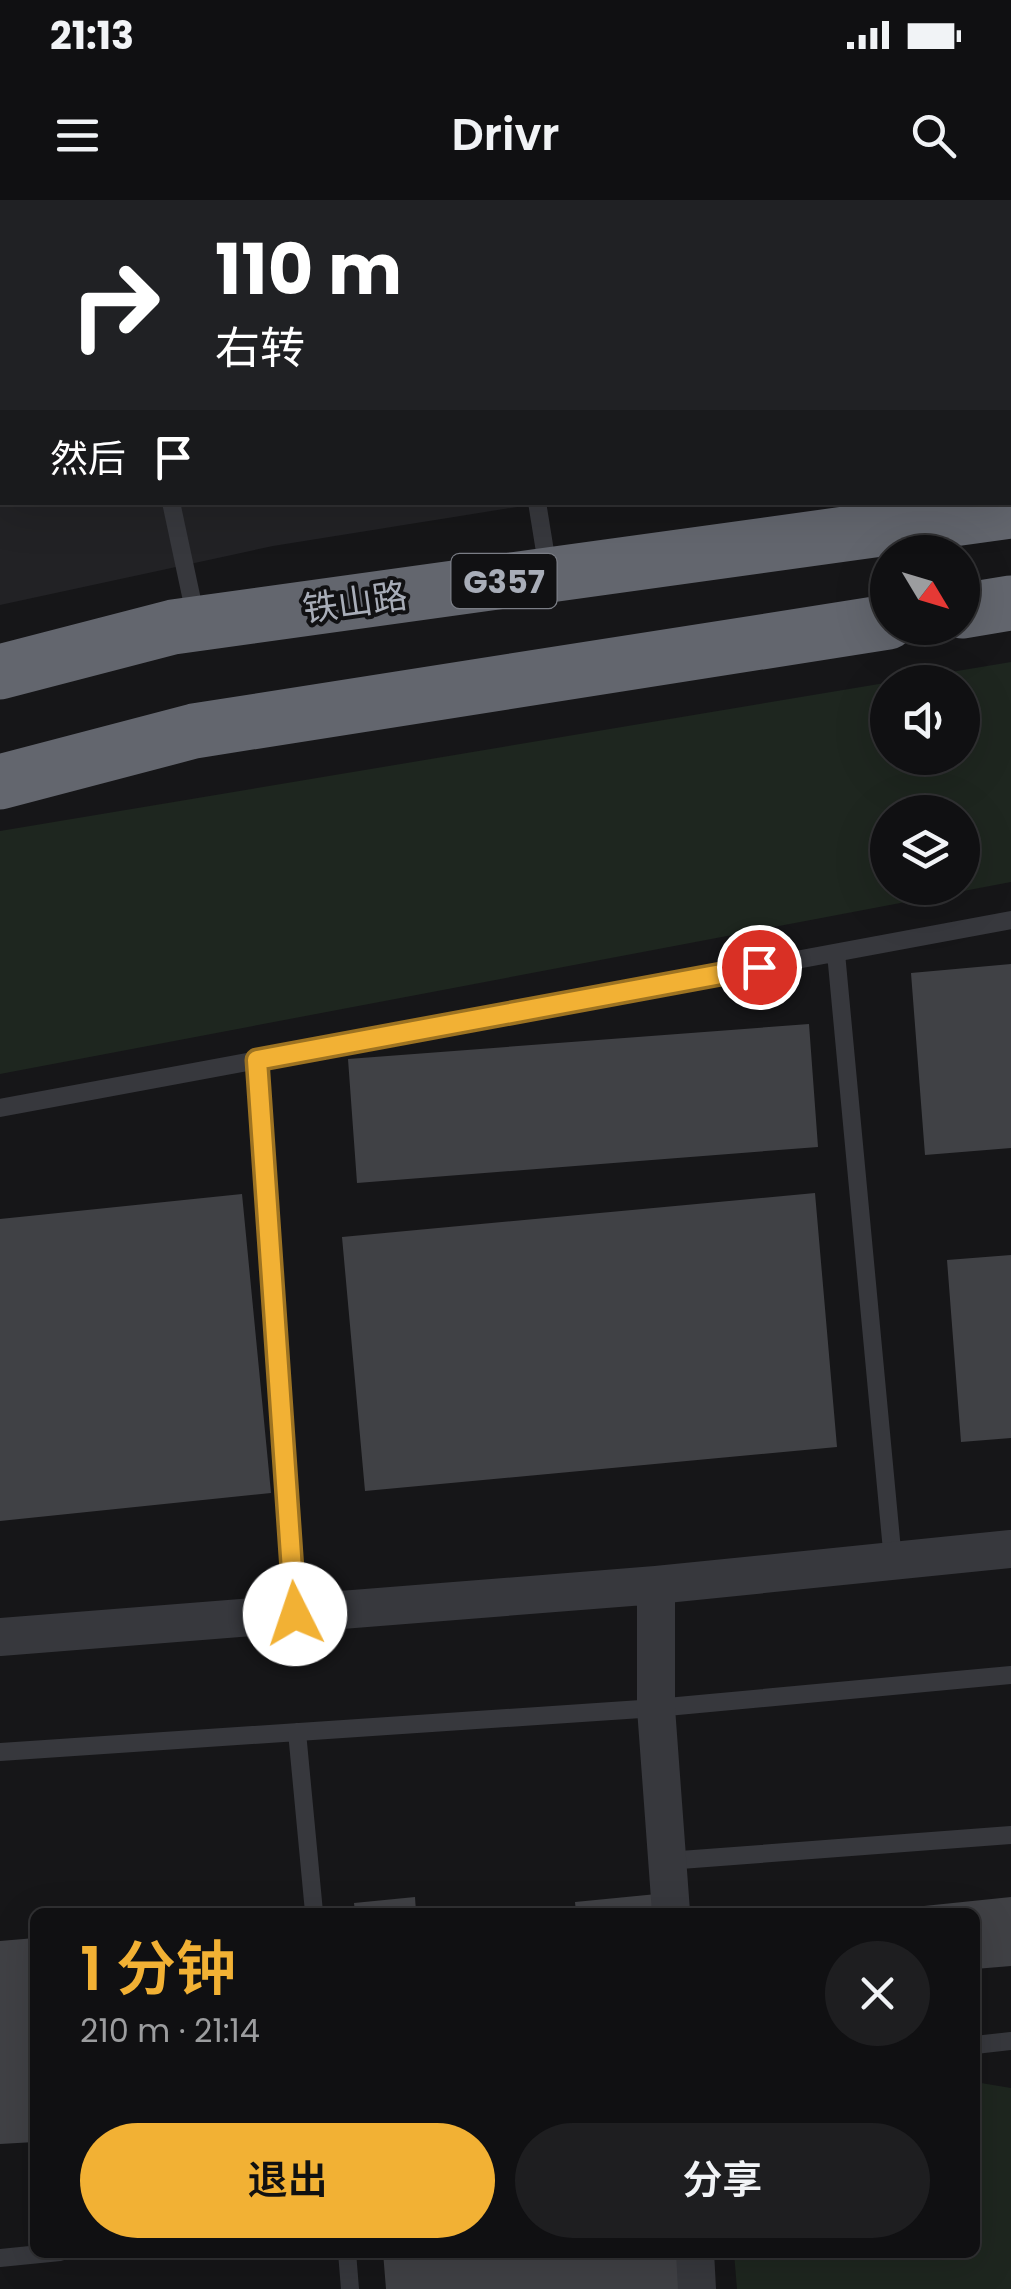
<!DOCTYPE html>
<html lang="zh">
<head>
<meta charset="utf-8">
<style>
	body { margin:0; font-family:Poppins,"Noto Sans SC",sans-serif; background:#1e1e20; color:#f1f3f6; height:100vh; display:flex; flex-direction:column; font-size:38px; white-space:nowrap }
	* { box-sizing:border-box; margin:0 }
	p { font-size:32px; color:#9c9d9f }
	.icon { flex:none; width:55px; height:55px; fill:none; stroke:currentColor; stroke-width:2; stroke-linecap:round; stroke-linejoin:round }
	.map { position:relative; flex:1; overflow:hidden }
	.sheet { position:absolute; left:30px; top:1708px; width:950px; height:350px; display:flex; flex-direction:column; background:#101012; border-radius:15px; box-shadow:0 10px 40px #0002,0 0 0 2px #303032 }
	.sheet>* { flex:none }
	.top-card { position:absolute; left:0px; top:0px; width:1012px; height:305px; box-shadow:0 10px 40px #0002,0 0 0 2px #303032; background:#202124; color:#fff; overflow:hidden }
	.needle { width:65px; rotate:128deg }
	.controls { position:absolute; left:870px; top:335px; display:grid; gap:20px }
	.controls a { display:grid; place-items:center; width:110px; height:110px; border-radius:50%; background:#101012; box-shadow:0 10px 40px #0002,0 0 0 2px #303032; font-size:50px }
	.pin { position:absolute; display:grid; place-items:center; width:85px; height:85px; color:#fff; margin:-42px; border:5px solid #fff; border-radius:50%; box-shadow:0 2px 10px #0007 }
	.me { position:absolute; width:110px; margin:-55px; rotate:356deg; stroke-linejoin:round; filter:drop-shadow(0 0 8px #0008) }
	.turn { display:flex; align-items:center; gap:35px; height:210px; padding:0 50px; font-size:45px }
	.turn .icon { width:130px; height:130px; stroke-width:2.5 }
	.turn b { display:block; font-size:70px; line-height:85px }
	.then { display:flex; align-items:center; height:95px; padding:0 50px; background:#0003; gap:20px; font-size:38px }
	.round { display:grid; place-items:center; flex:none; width:105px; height:105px; border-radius:52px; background:#1e1e20 }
	.overview { display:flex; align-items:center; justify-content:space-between; height:170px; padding:0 50px }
	h1 { font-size:60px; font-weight:600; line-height:75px; color:#f2b134 }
	.button { display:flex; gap:20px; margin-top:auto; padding:20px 50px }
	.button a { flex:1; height:115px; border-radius:60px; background:#f2b134; color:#111; font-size:40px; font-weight:600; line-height:115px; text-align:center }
	.button a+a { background:#1e1e20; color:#f1f3f6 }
	.status { display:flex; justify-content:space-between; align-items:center; height:70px; padding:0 50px; background:#101012; direction:ltr }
	.status svg { height:28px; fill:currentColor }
	header { display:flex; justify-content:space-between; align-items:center; height:130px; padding:0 50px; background:#101012; font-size:45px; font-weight:600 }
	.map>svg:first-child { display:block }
	.built { fill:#222225 }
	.green { fill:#1e261f; fill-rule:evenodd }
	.building { fill:#404145 }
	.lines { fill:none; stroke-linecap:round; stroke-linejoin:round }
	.lane { stroke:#37383d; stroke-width:18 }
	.street { stroke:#37383d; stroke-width:38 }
	.highway { stroke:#63666e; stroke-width:55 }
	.route-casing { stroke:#9d7322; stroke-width:25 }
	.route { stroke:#f2b134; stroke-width:18 }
	.labels { text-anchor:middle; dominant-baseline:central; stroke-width:8; stroke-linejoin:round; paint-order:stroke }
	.shield { fill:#111113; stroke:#7b7e86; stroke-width:2.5 }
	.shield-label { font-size:32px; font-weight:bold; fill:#a8adb8 }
	.street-label { font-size:35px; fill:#a8adb8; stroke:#111113 }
</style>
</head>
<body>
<div class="status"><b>21:13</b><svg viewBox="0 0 49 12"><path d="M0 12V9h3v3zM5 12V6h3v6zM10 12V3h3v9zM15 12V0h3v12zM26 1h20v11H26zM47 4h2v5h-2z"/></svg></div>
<header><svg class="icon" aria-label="menu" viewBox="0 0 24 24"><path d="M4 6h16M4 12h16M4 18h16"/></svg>Drivr<svg class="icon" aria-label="search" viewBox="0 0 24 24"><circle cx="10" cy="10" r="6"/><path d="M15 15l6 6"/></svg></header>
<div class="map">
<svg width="1011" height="2089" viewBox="0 0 1011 2089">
	<rect width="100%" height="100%" fill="#161618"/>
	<path class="built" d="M 0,0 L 1011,0 L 1011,227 L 1010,2 L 2,2 L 2,302 L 542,303 L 273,346 L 0,405 Z"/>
	<path class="green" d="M 1011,462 L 1011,682 L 0,874 L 0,631 ZM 962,482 L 962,558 L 888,558 L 888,482 ZM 888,612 L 962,612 L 962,688 L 888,688 Z
		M 975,1882 L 1011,1888 L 1011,2089 L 737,2089 L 734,2053 L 975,2052 Z"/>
	<path class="building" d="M 1011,764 L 1011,948 L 925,955 L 911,773 Z
		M 809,824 L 818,947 L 357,983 L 348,859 Z
		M 815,993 L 837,1247 L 365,1291 L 342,1037 Z
		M 242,994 L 271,1293 L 0,1321 L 0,1019 Z
		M 1011,1055 L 1011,1238 L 961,1242 L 947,1060 Z
		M 657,1694 L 659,1712 L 576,1712 L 575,1702 Z
		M 415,1697 L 416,1712 L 355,1712 L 354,1703 Z
		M 1011,1697 L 1011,1766 L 975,1769 L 975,1712 L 866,1712 Z
		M 35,1738 L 35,1942 L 0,1944 L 0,1741 Z
		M 383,2052 L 687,2052 L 690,2089 L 386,2089 Z"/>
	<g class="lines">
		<path class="lane" d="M 248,0 L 248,2
			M 809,0 L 809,2
			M 191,2 L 191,0
			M 0,197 L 2,207
			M 171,302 L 196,419
			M 537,302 L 548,370
			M 836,753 L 893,1361
			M 257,861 L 295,1413
			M 0,908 L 1011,720
			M 297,1532 L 314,1712
			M 0,1552 L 656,1508 L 1011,1475
			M 667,1661 L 1011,1635
			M 975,1845 L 1011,1841
			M 347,2052 L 350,2089
			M 0,2058 L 60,2052"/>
		<path class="street" d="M 656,1385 L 656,1508 L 671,1712
			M 0,1437 L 656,1385 L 1011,1349
			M 695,2052 L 697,2089"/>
		<path class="highway" d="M 962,411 L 1011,403
			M 0,472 L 173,427 L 1011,311
			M 0,582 L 194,531 L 888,422"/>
	</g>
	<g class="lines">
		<defs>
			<path id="route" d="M 295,1414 L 257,860 L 759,767"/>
		</defs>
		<use href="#route" class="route-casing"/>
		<use href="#route" class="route"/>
	</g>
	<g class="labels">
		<rect class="shield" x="451.5" y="354" width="105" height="54" rx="8"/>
		<g class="shield-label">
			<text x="504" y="381">G357</text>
		</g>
		<g class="street-label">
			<text transform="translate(355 402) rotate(-8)">铁山路</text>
		</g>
	</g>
</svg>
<div class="controls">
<a><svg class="needle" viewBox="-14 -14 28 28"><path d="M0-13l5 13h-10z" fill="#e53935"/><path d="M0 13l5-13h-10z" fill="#9c9d9f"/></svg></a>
<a><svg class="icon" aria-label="sound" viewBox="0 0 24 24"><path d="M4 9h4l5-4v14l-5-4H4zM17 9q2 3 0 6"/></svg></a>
<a><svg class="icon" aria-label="layers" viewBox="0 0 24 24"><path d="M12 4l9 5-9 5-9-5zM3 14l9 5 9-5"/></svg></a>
</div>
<div class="pin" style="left:759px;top:767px;background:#d93025"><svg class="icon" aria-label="arrive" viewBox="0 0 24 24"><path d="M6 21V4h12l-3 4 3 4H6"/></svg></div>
<svg class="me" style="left:295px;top:1414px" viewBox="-20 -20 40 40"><circle r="19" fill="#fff"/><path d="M0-13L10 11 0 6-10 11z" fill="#f2b134"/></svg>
<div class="top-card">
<div class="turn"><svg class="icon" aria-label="right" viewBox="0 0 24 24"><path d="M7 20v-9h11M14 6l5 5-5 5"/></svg><div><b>110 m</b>右转</div></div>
<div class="then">然后<svg class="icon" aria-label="arrive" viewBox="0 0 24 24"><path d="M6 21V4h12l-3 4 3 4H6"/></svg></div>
</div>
<section class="sheet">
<div class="overview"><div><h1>1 分钟</h1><p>210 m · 21:14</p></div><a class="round"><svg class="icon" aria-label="close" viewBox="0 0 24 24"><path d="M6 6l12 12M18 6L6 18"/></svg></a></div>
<div class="button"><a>退出</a><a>分享</a></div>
</section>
</div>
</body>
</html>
